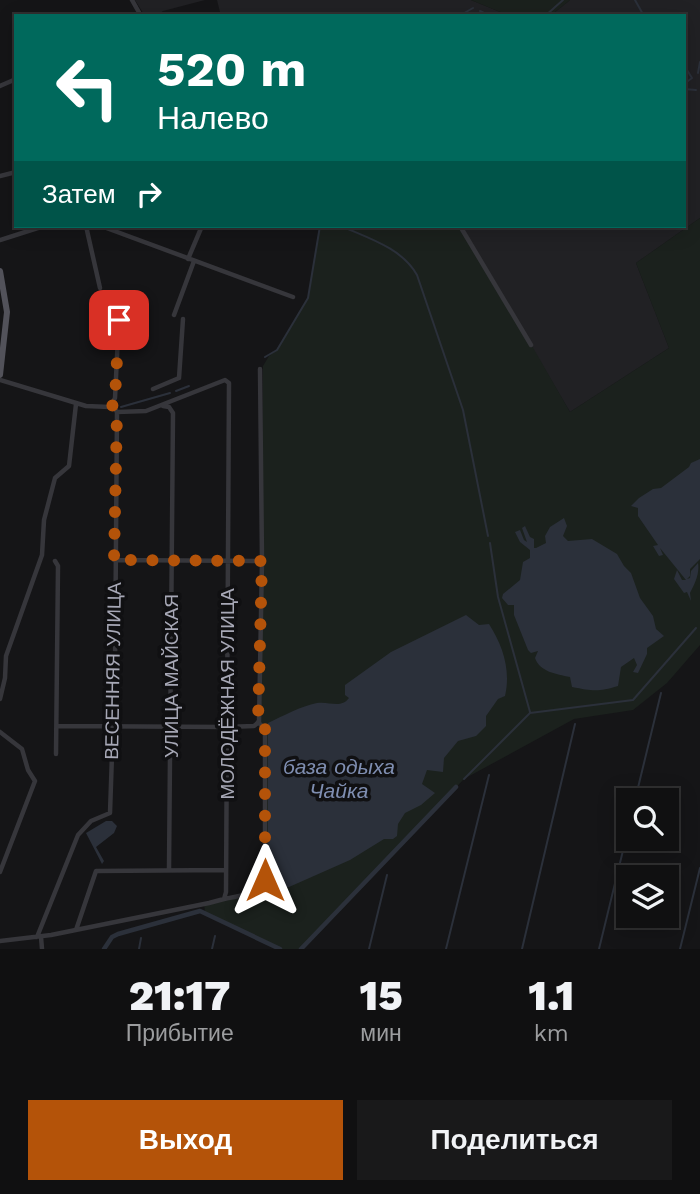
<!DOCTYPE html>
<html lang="ru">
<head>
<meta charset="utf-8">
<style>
	body { margin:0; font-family:"Work Sans",sans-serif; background:#19191a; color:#f1f3f6; height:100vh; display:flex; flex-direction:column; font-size:26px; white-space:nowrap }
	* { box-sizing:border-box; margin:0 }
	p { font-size:23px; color:#9c9d9f }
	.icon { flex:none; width:38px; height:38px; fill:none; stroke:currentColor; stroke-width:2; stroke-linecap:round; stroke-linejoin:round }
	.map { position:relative; height:949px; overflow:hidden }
	.details { display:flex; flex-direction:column; background:#101011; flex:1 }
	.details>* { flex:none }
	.top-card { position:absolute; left:14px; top:14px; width:672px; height:214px; border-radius:0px; box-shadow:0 4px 18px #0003,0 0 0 2px #303031; background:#00695c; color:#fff; overflow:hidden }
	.controls { position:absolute; left:616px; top:788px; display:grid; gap:14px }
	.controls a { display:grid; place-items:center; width:63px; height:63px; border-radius:0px; background:#101011; box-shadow:0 4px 18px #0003,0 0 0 2px #303031; font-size:35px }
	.pin { position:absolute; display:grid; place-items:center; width:60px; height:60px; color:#fff; margin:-30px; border-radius:14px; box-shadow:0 4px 10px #0006 }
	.me { position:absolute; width:77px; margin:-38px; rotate:0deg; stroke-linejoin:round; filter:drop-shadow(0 0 5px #0008) }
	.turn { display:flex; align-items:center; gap:24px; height:147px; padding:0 28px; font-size:32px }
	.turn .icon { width:91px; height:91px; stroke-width:2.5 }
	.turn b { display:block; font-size:49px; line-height:60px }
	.then { display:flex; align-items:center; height:66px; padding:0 28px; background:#0003; gap:14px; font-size:26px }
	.eta { display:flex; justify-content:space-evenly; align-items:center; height:119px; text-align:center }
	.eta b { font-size:42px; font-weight:800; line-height:49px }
	.action { display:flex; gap:14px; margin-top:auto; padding:14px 28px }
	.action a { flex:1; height:80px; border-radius:0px; background:#b45309; color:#fff; font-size:28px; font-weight:800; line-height:80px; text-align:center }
	.action a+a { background:#19191a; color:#f1f3f6 }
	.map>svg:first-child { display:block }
	.built { fill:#212124 }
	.green { fill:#1b211d }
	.water { fill:#2b303a }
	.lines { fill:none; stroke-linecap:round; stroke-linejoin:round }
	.stream { stroke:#2b303a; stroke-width:2 }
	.canal { stroke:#2b303a; stroke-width:4.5 }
	.minor { stroke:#36363b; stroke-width:4.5 }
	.major { stroke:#52525a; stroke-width:6 }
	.route { stroke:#b45309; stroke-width:12; stroke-dasharray:0 21.6 }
	.labels { text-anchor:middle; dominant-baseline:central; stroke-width:7; stroke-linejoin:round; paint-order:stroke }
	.street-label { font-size:19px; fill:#a7a8b6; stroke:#101012 }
	.water-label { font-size:21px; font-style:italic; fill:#7f8eb1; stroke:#101012 }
</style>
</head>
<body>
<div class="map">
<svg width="700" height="949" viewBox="0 0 700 949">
	<rect width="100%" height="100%" fill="#151517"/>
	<path class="built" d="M 135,0 L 205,0 L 163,11 L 156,16 L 145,16 Z
		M 217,0 L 471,0 L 510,16 L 221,16 Z
		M 570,0 L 700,0 L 700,218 L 636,263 L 669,348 L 570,412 L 460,226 L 684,226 L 684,16 L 550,16 Z"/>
	<path class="green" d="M 471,0 L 570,0 L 550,16 L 510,16 Z
		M 700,218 L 700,645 L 667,683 L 633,710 L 574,719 L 464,779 L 301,949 L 280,949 L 205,912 L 204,903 L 256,892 L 264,883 L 265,729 L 258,722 L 262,561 L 263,366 L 269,356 L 277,350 L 309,295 L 320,226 L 460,226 L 496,283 L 570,412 L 669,348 L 636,263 Z"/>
	<path class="water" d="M 700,459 L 700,559 L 690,569 L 690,576 L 687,579 L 690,578 L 691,571 L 698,563 C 700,574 694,585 690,593 L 691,601 L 687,592 L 684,593 L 674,579 L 677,570 L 682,580 L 686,580 L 660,548 L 663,555 L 659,556 L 653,546 L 658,545 L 638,516 L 638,508 L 631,506 L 639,498 L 653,489 L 661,488 L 689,467 L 691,463 Z
		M 564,518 L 567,526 L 563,536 L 568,541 L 592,539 L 617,554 L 624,566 L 631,573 L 640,598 L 653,616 L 656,629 L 664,636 L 647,648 L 647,654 L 638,673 L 633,672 L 637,665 L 634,658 L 621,667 L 618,686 C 598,692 593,691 572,687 L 570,677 C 556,674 540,672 535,658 L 538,651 L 531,653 L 528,650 L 514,615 L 514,605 L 508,605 L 502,598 L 503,594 L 520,580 L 523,562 L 530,558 L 530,550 L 520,542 L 515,532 L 520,530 L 524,540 L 527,542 L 522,528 L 525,526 L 530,537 L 534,539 L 534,548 L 536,548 L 546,543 L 545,536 L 550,527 Z
		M 466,615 L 479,625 L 489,624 C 503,646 511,670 505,696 L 498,699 L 486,716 L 486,726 L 476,736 L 458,741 L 444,758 L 443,772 L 427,770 L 422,784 L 435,793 L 421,805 L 405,813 L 398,824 L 397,836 L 393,839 L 384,839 L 350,860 L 289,887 L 278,888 L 268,884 L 268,723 C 283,716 301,706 317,703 C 329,701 341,709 349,698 L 345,695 L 345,685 L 391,652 Z
		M 106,821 L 112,821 L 117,826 L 114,833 L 96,847 L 104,861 L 102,864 L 86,833 Z"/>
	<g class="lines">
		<path class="stream" d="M 635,0 L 644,16
			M 480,11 L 490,16
			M 459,16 L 473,8
			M 545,16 L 563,0
			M 684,70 L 687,70 L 692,78 L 684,84
			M 698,73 L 700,62
			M 684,89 L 696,90
			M 341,226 C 368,238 402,248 417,275 L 463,410 L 488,536
			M 265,357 L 277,350 L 308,298 L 320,226
			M 176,391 L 189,386
			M 121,407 L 170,393
			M 490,543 L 498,597 L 530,712
			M 464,779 L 530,713 L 633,700 L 696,628
			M 635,800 L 661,693
			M 139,949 L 141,938
			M 212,949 L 215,936
			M 369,949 L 387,875
			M 446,949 L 489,775
			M 522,949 L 575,724
			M 599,949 L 628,830
			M 680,949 L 700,868"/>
		<path class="canal" d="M 104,949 L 112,937 L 118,934 L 200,911 L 280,949
			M 301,949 L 456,787"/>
		<path class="minor" d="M 132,0 L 141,16
			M 0,86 L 16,79
			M 0,176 L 16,172
			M 86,226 L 100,288
			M 101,226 L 293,297
			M 460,226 L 531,345
			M 0,240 L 44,226
			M 188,259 L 202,226
			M 174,315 L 194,261
			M 0,380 L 86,406 L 110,407 L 115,398 L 120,295
			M 153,389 L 179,378 L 183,319
			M 163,406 L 169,407 L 173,413 L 169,870
			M 114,560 L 262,561
			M 55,561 L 58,566 L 56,754
			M 0,699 L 5,678 L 6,656 L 42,555 L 44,520 L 55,478 L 69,466 L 76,404
			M 57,726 L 226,727 L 254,726 L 259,722 L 262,561 L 260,369
			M 0,732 L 22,749 L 28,770 L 35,781 L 0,872
			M 224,899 C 241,895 257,896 265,880 L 265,729 L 258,722
			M 76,930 L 96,871 L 226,870
			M 37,937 L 78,835 L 91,821 L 110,813 L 115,667 L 117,412 L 112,405
			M 41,937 L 42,949
			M 0,941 L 51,935 L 209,903 L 224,899 L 226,892 L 229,383 L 225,380 L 146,411 L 117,412"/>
		<path class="major" d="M 0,271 L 7,312 L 0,375"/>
	</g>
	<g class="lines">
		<path class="route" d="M 119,320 L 115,398 L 112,405 L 117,412 L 114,560 L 262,561 L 258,722 L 265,729 L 265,880"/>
	</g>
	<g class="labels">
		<g class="street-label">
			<text transform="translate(113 671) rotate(-89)">ВЕСЕННЯЯ УЛИЦА</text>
			<text transform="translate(171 676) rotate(-90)">УЛИЦА МАЙСКАЯ</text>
			<text transform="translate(227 694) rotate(-90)">МОЛОДЁЖНАЯ УЛИЦА</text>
		</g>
		<g class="water-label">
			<text x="339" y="766">база одыха<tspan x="339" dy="24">Чайка</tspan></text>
		</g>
	</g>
</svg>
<div class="controls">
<a><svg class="icon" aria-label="search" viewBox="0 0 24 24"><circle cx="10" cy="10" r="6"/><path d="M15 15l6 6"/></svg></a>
<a><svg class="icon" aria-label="layers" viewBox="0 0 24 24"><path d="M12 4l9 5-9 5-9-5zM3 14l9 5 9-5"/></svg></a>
</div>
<div class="pin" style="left:119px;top:320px;background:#d93025"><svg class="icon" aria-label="arrive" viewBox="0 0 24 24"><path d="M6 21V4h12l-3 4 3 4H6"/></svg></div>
<svg class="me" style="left:265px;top:880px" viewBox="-20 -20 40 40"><path d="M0-17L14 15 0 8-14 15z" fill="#b45309" stroke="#fff" stroke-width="4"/></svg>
<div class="top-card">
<div class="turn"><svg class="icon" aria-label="left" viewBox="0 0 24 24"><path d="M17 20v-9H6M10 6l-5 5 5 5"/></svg><div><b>520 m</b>Налево</div></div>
<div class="then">Затем<svg class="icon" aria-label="right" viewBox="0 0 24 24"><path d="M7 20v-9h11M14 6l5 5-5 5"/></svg></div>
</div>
</div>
<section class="details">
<div class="eta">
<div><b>21:17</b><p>Прибытие</p></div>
<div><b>15</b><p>мин</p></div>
<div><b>1.1</b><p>km</p></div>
</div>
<div class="action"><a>Выход</a><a>Поделиться</a></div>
</section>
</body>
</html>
